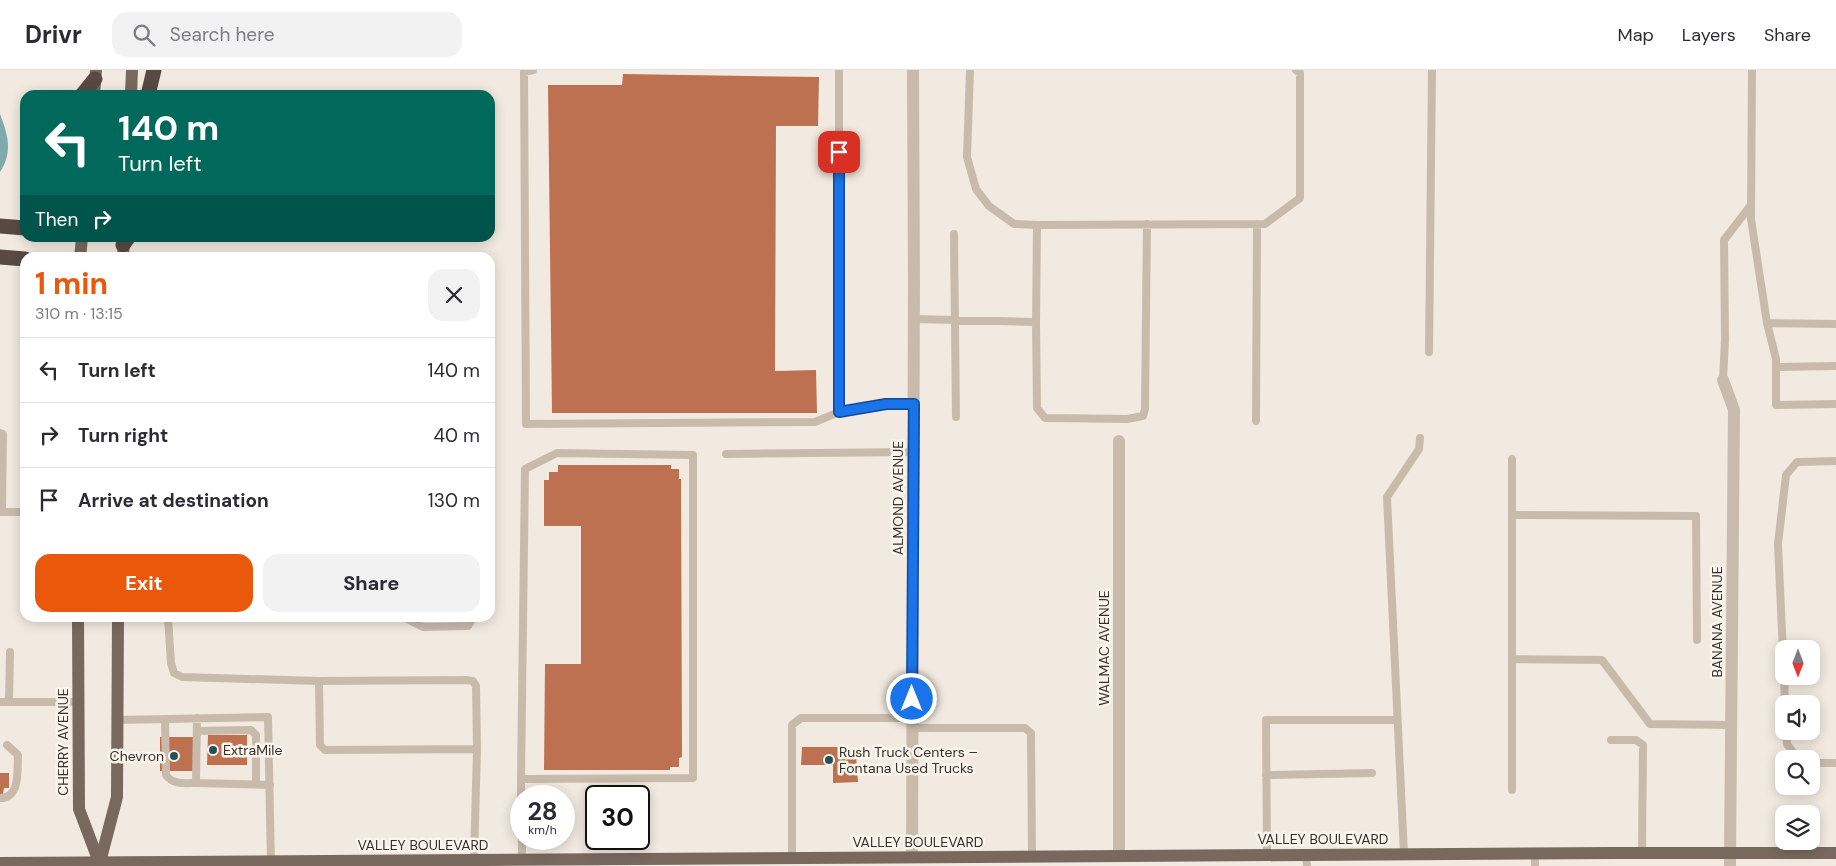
<!DOCTYPE html>
<html lang="en">
<head>
<meta charset="utf-8">
<style>
	body { margin:0; font-family:"DM Sans",sans-serif; background:#f2f2f3; color:#2b2b33; height:100vh; display:flex; flex-direction:column; font-size:19px; white-space:nowrap }
	* { box-sizing:border-box; margin:0 }
	p { font-size:16px; color:#7c7c81 }
	.icon { flex:none; width:28px; height:28px; fill:none; stroke:currentColor; stroke-width:2; stroke-linecap:round; stroke-linejoin:round }
	.map { position:relative; flex:1; overflow:hidden }
	.side { position:absolute; left:20px; top:182px; width:475px; height:370px; display:flex; flex-direction:column; background:#fff; border-radius:15px; box-shadow:0 2px 12px #0003 }
	.side>* { flex:none }
	.top-card { position:absolute; left:20px; top:20px; width:475px; height:152px; border-radius:15px; box-shadow:0 2px 12px #0003; background:#00695c; color:#fff; overflow:hidden }
	.needle { width:32px; rotate:180deg }
	.tools { position:absolute; left:1775px; top:570px; display:grid; gap:10px }
	.tools a { display:grid; place-items:center; width:45px; height:45px; border-radius:10px; background:#fff; box-shadow:0 2px 12px #0003; font-size:25px }
	.speed { position:absolute; left:510px; top:715px; display:flex; gap:10px; font-size:25px; font-weight:700; text-align:center }
	.speed>* { display:grid; place-content:center; width:65px; height:65px; border-radius:50%; background:#fff; box-shadow:0 2px 12px #0003; line-height:1 }
	.speed small { font-size:12px; font-weight:400 }
	.speed .limit { border:2px solid #111; border-radius:8px; background:#fff; color:#111 }
	.pin { position:absolute; display:grid; place-items:center; width:42px; height:42px; color:#fff; margin:-21px; border-radius:10px; box-shadow:0 2px 8px #0006 }
	.me { position:absolute; width:55px; margin:-28px; rotate:0deg; stroke-linejoin:round; filter:drop-shadow(0 0 4px #0008) }
	.turn { display:flex; align-items:center; gap:18px; height:105px; padding:0 15px; font-size:22px }
	.turn .icon { width:65px; height:65px; stroke-width:2.5 }
	.turn b { display:block; font-size:35px; line-height:42px }
	.then { display:flex; align-items:center; height:48px; padding:0 15px; background:#0003; gap:10px; font-size:19px }
	.round { display:grid; place-items:center; flex:none; width:52px; height:52px; border-radius:15px; background:#f2f2f3 }
	.summary { display:flex; align-items:center; justify-content:space-between; height:85px; padding:0 15px }
	h1 { font-size:30px; font-weight:700; line-height:38px; color:#ea580c }
	.action { display:flex; gap:10px; margin-top:auto; padding:10px 15px }
	.action a { flex:1; height:58px; border-radius:15px; background:#ea580c; color:#fff; font-size:20px; font-weight:700; line-height:58px; text-align:center }
	.action a+a { background:#f2f2f3; color:#2b2b33 }
	ul { padding:0; list-style:none }
	li { display:flex; align-items:center; gap:15px; height:65px; padding:0 15px; border-top:1px solid #e1e1e2 }
	li div { flex:1 }
	li b { display:block; font-size:19px }
	li em { font-style:normal }
	header { display:flex; align-items:center; gap:30px; box-sizing:border-box; height:70px; padding:0 25px; background:#fff; border-bottom:1px solid #e1e1e2 }
	header strong { font-size:24px }
	nav { display:flex; gap:28px; margin-inline-start:auto; font-size:18px }
	.search { width:350px; height:45px; background:#f2f2f3; display:flex; align-items:center; gap:12px; box-sizing:border-box; padding:0 18px; border-radius:15px; color:#7c7c81; font-size:19px }
	.map>svg:first-child { display:block }
	.water { fill:#80a9ad }
	.building { fill:#be7151 }
	.lines { fill:none; stroke-linecap:round; stroke-linejoin:round }
	.service { stroke:#c9bbac; stroke-width:8 }
	.minor { stroke:#c9bbac; stroke-width:12 }
	.tertiary { stroke:#c9bbac; stroke-width:12 }
	.primary { stroke:#79685d; stroke-width:12 }
	.motorway { stroke:#584a42; stroke-width:15 }
	.route-casing { stroke:#114b97; stroke-width:12 }
	.route { stroke:#1a73e8; stroke-width:9 }
	.poi-dot { fill:#225157; stroke:#f9f4ec; stroke-width:2 }
	.labels { text-anchor:middle; dominant-baseline:central; stroke-width:5; stroke-linejoin:round; paint-order:stroke }
	.street-label { font-size:14px; fill:#382f2b; stroke:#f9f4ec }
	.poi-label { font-size:14px; fill:#382f2b; stroke:#f9f4ec; text-anchor:start }
</style>
</head>
<body>
<header>
<strong>Drivr</strong>
<div class="search"><svg class="icon" aria-label="search" viewBox="0 0 24 24"><circle cx="10" cy="10" r="6"/><path d="M15 15l6 6"/></svg>Search here</div>
<nav><a>Map</a><a>Layers</a><a>Share</a></nav>
</header>
<div class="map">
<svg width="1836" height="796" viewBox="0 0 1836 796">
	<rect width="100%" height="100%" fill="#f2eae0"/>
	<path class="water" d="M 0,44 C 8,65 13,82 0,102 Z"/>
	<path class="building" d="M 623,4 L 819,7 L 818,56 L 776,56 L 775,301 L 816,300 L 817,343 L 552,343 L 548,15 L 622,15 Z
		M 558,395 L 671,395 L 671,399 L 679,399 L 679,409 L 681,409 L 682,687 L 679,688 L 679,697 L 670,697 L 670,700 L 544,700 L 545,594 L 581,594 L 581,456 L 544,456 L 544,410 L 549,410 L 549,402 L 558,402 Z
		M 208,665 L 247,665 L 247,695 L 207,695 Z
		M 160,667 L 193,667 L 193,701 L 160,701 Z
		M 802,677 L 839,677 L 840,685 L 856,685 L 858,712 L 833,713 L 833,695 L 801,695 Z
		M 0,703 L 9,703 L 9,718 L 4,718 L 3,724 L 0,724 Z"/>
	<g class="lines">
		<path class="service" d="M 533,0 L 524,2 L 526,354 L 815,352 L 839,342 L 886,334 L 914,334
			M 970,0 L 967,87 L 976,119 L 989,136 L 1014,154 L 1037,155 L 1265,154 L 1300,128 L 1300,3 L 1296,0
			M 1752,0 L 1751,149 L 1767,253 L 1776,289 L 1776,335 L 1836,334
			M 954,164 L 956,347
			M 914,249 L 1036,252 L 1037,155
			M 1036,252 L 1037,338 L 1045,348 L 1127,349 L 1143,346 L 1145,339 L 1147,154
			M 1767,253 L 1836,254
			M 1429,282 L 1432,0
			M 1776,297 L 1836,296
			M 1723,310 L 1725,270 L 1724,170 L 1751,135
			M 839,342 L 839,0
			M 1256,351 L 1257,154
			M 0,363 L 3,364 L 2,442
			M 726,384 L 913,382
			M 1512,389 L 1512,720
			M 0,442 L 25,442
			M 1512,445 L 1696,446 L 1697,570
			M 168,548 L 171,593 L 174,603 L 182,607 L 319,611 L 320,675 L 325,680 L 477,679 L 474,790
			M 405,548 L 423,557 L 468,556 L 473,548
			M 1512,589 L 1602,590 L 1650,654 L 1731,655
			M 1784,605 L 1778,474 L 1786,405 L 1797,392 L 1836,391
			M 1784,606 L 1785,634
			M 319,611 L 466,610 L 473,611 L 476,616 L 477,679
			M 0,632 L 78,632
			M 9,632 L 10,582
			M 197,648 L 196,713 L 270,715
			M 165,649 L 166,705 C 173,715 185,713 196,713
			M 118,650 L 268,647 L 271,794
			M 912,658 L 1025,658 L 1031,663 L 1032,786
			M 197,661 L 251,660 L 256,665 L 256,714
			M 1786,661 L 1787,674 L 1798,689
			M 1611,670 L 1636,670 L 1643,675 L 1642,783
			M 1811,693 L 1836,693
			M 1266,705 L 1372,703
			M 521,709 L 693,708 L 693,385 L 557,383 L 525,399 L 521,709 L 521,732
			M 0,728 C 21,728 17,699 18,685 L 7,675
			M 522,769 L 522,790
			M 1535,783 L 1535,796
			M 1404,784 L 1387,427 L 1419,379 L 1420,368
			M 1267,785 L 1266,650 L 1397,650
			M 1306,785 L 1307,796
			M 792,788 L 792,655 L 801,648 L 912,648"/>
		<path class="minor" d="M 1723,310 L 1734,340 L 1730,783
			M 1119,786 L 1119,371
			M 912,787 L 914,213 L 913,0"/>
		<path class="tertiary" d="M 1730,783 L 1730,796"/>
		<path class="primary" d="M 94,25 L 96,0
			M 131,25 L 132,0
			M 80,188 L 82,168
			M 123,188 L 124,168
			M 78,548 L 79,739 L 99,792
			M 0,793 L 1615,783 L 1836,783
			M 99,796 L 117,727 L 118,548"/>
		<path class="motorway" d="M 82,25 L 95,9
			M 148,25 L 154,0
			M 0,156 L 25,158
			M 123,175 L 128,168
			M 0,187 L 25,189"/>
	</g>
	<g class="lines">
		<defs>
			<path id="route" d="M 839,82 L 839,342 L 886,334 L 914,334 L 912,629"/>
		</defs>
		<use href="#route" class="route-casing"/>
		<use href="#route" class="route"/>
	</g>
	<g class="poi-dot">
		<circle cx="213" cy="680" r="5"/>
		<circle cx="174" cy="686" r="5"/>
		<circle cx="829" cy="690" r="5"/>
	</g>
	<g class="labels">
		<g class="street-label">
			<text transform="translate(898 428) rotate(-90)">ALMOND AVENUE</text>
			<text transform="translate(1717 552) rotate(-90)">BANANA AVENUE</text>
			<text transform="translate(1104 578) rotate(-90)">WALMAC AVENUE</text>
			<text transform="translate(63 672) rotate(-90)">CHERRY AVENUE</text>
			<text x="1323" y="769">VALLEY BOULEVARD</text>
			<text x="918" y="772">VALLEY BOULEVARD</text>
			<text x="423" y="775">VALLEY BOULEVARD</text>
		</g>
		<g class="poi-label">
			<text x="223" y="680">ExtraMile</text>
			<text x="839" y="682">Rush Truck Centers –<tspan x="839" dy="16">Fontana Used Trucks</tspan></text>
			<text x="164" y="686" text-anchor="end">Chevron</text>
		</g>
	</g>
</svg>
<div class="tools">
<a><svg class="needle" viewBox="-14 -14 28 28"><path d="M0-13l5 13h-10z" fill="#e53935"/><path d="M0 13l5-13h-10z" fill="#7c7c81"/></svg></a>
<a><svg class="icon" aria-label="sound" viewBox="0 0 24 24"><path d="M4 9h4l5-4v14l-5-4H4zM17 9q2 3 0 6"/></svg></a>
<a><svg class="icon" aria-label="search" viewBox="0 0 24 24"><circle cx="10" cy="10" r="6"/><path d="M15 15l6 6"/></svg></a>
<a><svg class="icon" aria-label="layers" viewBox="0 0 24 24"><path d="M12 4l9 5-9 5-9-5zM3 14l9 5 9-5"/></svg></a>
</div>
<div class="speed"><div>28<small>km/h</small></div><div class="limit">30</div></div>
<div class="pin" style="left:839px;top:82px;background:#d93025"><svg class="icon" aria-label="arrive" viewBox="0 0 24 24"><path d="M6 21V4h12l-3 4 3 4H6"/></svg></div>
<svg class="me" style="left:912px;top:629px" viewBox="-20 -20 40 40"><circle r="17" fill="#1a73e8" stroke="#fff" stroke-width="3"/><path d="M0-11L8 9 0 5-8 9z" fill="#fff"/></svg>
<div class="top-card">
<div class="turn"><svg class="icon" aria-label="left" viewBox="0 0 24 24"><path d="M17 20v-9H6M10 6l-5 5 5 5"/></svg><div><b>140 m</b>Turn left</div></div>
<div class="then">Then<svg class="icon" aria-label="right" viewBox="0 0 24 24"><path d="M7 20v-9h11M14 6l5 5-5 5"/></svg></div>
</div>
<section class="side">
<div class="summary"><div><h1>1 min</h1><p>310 m · 13:15</p></div><a class="round"><svg class="icon" aria-label="close" viewBox="0 0 24 24"><path d="M6 6l12 12M18 6L6 18"/></svg></a></div>
<ul>
<li><svg class="icon" aria-label="left" viewBox="0 0 24 24"><path d="M17 20v-9H6M10 6l-5 5 5 5"/></svg><div><b>Turn left</b></div><em>140 m</em></li>
<li><svg class="icon" aria-label="right" viewBox="0 0 24 24"><path d="M7 20v-9h11M14 6l5 5-5 5"/></svg><div><b>Turn right</b></div><em>40 m</em></li>
<li><svg class="icon" aria-label="arrive" viewBox="0 0 24 24"><path d="M6 21V4h12l-3 4 3 4H6"/></svg><div><b>Arrive at destination</b></div><em>130 m</em></li>
</ul>
<div class="action"><a>Exit</a><a>Share</a></div>
</section>
</div>
</body>
</html>
